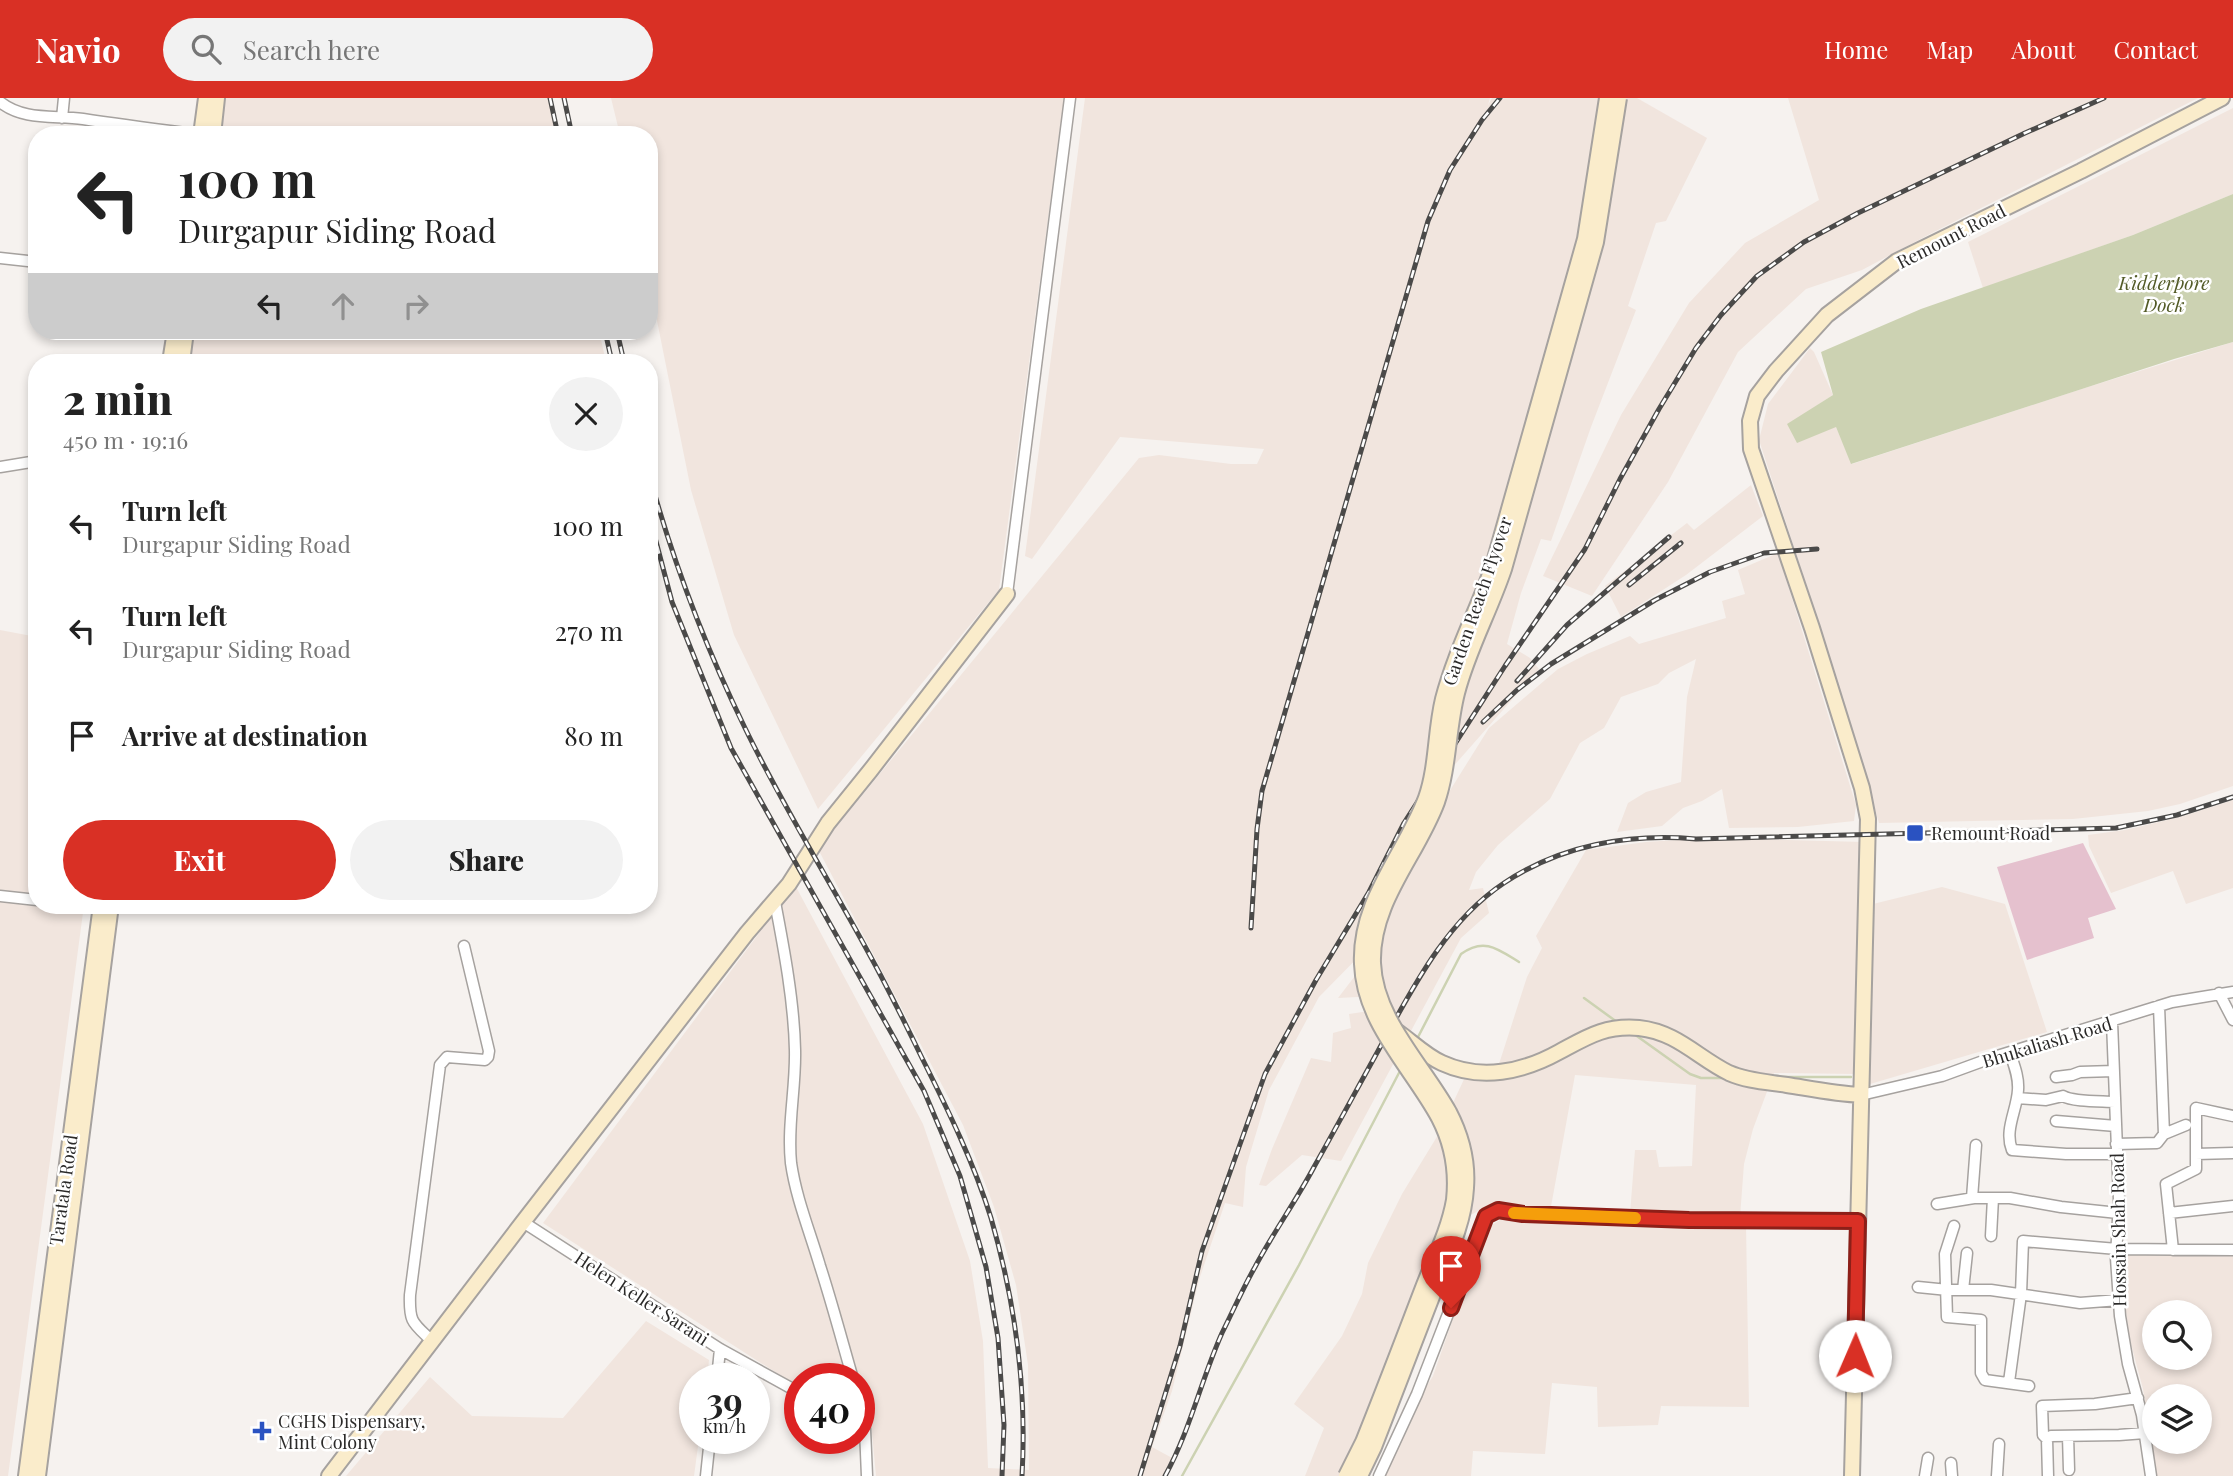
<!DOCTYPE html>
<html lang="en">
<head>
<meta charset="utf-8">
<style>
	body { margin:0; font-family:"Playfair Display",serif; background:#f2f2f2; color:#222; height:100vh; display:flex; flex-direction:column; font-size:26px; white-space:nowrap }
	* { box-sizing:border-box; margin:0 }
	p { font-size:23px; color:#767676 }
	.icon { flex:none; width:38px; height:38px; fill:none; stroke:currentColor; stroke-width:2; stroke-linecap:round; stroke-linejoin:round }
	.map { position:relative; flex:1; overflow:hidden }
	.panel { position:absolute; left:28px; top:256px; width:630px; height:560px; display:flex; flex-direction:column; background:#fff; border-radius:28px; box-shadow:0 4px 10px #0003 }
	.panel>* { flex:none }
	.guide { position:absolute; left:28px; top:28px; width:630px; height:214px; border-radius:28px; box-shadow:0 4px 10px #0003; background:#fff; color:#222; overflow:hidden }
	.fabs { position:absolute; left:2142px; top:1202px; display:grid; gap:14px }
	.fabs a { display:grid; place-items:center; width:70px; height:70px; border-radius:50%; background:#fff; box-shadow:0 4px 10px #0003; font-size:35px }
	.speed { position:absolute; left:679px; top:1265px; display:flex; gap:14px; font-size:35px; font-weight:700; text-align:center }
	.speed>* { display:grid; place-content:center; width:91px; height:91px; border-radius:50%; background:#fff; box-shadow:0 4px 10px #0003; line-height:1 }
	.speed small { font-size:18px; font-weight:400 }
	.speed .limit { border:10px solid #d22; background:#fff; color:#111 }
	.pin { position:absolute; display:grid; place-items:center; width:60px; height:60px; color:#fff; margin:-72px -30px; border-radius:50% 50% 50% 0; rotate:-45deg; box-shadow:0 0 7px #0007 }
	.pin .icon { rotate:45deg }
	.me { position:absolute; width:77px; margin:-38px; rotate:1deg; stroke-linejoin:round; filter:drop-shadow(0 0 5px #0008) }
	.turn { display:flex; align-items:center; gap:24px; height:147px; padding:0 35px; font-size:32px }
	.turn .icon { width:91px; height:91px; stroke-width:2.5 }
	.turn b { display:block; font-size:49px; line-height:60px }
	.lanes { display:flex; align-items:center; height:66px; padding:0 35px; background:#0003; justify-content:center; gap:35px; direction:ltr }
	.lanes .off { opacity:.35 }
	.round { display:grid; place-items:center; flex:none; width:74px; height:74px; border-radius:37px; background:#f2f2f2 }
	.summary { display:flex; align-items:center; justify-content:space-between; height:119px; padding:0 35px }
	h1 { font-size:42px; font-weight:800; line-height:52px }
	.action { display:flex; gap:14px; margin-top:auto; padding:14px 35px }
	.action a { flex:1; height:80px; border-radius:42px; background:#d93025; color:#fff; font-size:28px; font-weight:800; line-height:80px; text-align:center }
	.action a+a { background:#f2f2f2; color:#222 }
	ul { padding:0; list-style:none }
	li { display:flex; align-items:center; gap:21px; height:105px; padding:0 35px }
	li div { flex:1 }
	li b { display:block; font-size:26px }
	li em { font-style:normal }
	header { display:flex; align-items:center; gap:42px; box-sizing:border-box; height:98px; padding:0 35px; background:#d93025; color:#fff }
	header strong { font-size:33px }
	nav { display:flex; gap:38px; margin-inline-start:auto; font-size:24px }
	.search { width:490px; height:63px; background:#f2f2f2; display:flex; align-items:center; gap:18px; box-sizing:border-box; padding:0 24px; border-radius:38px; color:#767676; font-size:26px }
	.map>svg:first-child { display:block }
	.built { fill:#f1e5de; fill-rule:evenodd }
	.green { fill:#e5c1ce }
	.water { fill:#ccd2b2 }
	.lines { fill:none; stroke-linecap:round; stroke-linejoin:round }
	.stream { stroke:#ccd2b2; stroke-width:2.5 }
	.street-casing { stroke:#a6a29f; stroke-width:13 }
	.secondary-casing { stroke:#a6a29f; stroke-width:18 }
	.street { stroke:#fff; stroke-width:10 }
	.secondary { stroke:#faeccb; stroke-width:14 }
	.rail-casing { stroke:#4b4a49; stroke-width:5 }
	.rail { stroke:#fff; stroke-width:2.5; stroke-dasharray:8; stroke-linecap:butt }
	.secondary-bridge-casing { stroke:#a6a29f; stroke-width:18; stroke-linecap:butt }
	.secondary-bridge { stroke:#faeccb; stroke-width:14 }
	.route-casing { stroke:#8d1f18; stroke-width:18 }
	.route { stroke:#d93025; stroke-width:12 }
	.slow { stroke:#f59e0b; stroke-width:12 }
	.poi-dot { fill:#2a52c1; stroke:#fff; stroke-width:2.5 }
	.labels { text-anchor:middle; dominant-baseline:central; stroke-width:5; stroke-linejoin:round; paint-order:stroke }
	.street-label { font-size:18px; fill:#2b2a29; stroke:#fff }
	.poi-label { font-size:18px; fill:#2b2a29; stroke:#fff; text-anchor:start }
	.water-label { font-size:19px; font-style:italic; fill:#525a26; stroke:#fff }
</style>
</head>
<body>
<header>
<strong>Navio</strong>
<div class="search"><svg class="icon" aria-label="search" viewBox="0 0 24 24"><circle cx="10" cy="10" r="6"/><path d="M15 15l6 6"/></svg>Search here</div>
<nav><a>Home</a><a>Map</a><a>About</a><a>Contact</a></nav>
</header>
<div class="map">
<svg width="2233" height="1378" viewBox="0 0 2233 1378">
	<rect width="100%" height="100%" fill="#f6f2ef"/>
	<path class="built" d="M 220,0 L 548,0 L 556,37 L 216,37 Z
		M 611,0 L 1064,0 L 999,492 L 818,711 L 734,537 L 691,392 L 649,183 L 649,37 L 620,37 Z
		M 1085,0 L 1490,0 L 1488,7 L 1492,0 L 1637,0 L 1707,40 L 1666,123 L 1656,125 L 1628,208 L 1636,212 L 1591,329 L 1551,443 L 1541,441 L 1521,495 L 1507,546 L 1530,560 L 1539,571 L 1444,679 L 1377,840 L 1319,899 L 1269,992 L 1246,1069 L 1243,1109 L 1225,1105 L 1199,1182 L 1172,1293 L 1152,1349 L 1174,1361 L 1165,1378 L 876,1378 L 870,1313 L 859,1315 L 859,1281 L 800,1281 L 800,1290 L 543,1125 L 795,787 L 923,1026 L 970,1163 L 983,1243 L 988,1370 L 1029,1372 L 1028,1267 L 1016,1187 L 994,1109 L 963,1027 L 818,751 L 1139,360 L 1159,357 L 1231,366 L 1257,366 L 1264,351 L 1120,339 L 1032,461 L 1025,458 Z
		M 1788,0 L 2198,0 L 1930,136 L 1862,172 L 1806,191 L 1738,254 L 1668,384 L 1592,498 L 1543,478 L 1621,317 L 1689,205 L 1745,145 L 1819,102 Z
		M 2233,10 L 2233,96 L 2133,137 L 1983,190 L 1968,144 Z
		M 192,233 L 599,233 L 606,264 L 188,264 Z
		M 2233,244 L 2233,688 L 2180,706 L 2148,713 L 2073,721 L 1879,725 L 1829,557 L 1759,342 L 1768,306 L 1810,250 L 1814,254 L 1833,297 L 1787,327 L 1836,329 L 1852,366 L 2088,289 Z
		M 1751,387 L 1763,418 L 1686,477 L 1621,519 L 1605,488 L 1687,425 L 1694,432 Z
		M 1778,455 L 1856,707 L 1854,723 L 1798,729 L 1729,730 L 1722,691 L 1702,703 L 1683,710 L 1662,728 L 1617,734 L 1628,705 L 1646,694 L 1681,684 L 1687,599 L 1696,561 L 1669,575 L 1658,586 L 1621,599 L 1604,630 L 1580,645 L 1550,701 L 1498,747 L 1476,774 L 1469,792 L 1483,790 L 1489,815 L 1461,840 L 1341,1063 L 1302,1057 L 1266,1088 L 1259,1087 L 1272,1051 L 1311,960 L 1331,964 L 1333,935 L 1351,930 L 1349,916 L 1376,912 L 1377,898 L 1338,900 L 1381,844 L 1377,794 L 1440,689 L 1449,694 L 1489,630 L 1558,571 L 1587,556 L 1630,538 L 1639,546 L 1726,520 L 1722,503 L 1745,496 L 1738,472 Z
		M 0,532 L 37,539 L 37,807 L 84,807 L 8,1378 L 0,1378 Z
		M 2233,702 L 2233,790 L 2186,806 L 2173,773 L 2111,795 L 2089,748 L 2088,737 L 2125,732 L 2180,719 Z
		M 1709,740 L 1864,744 L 1856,976 L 1774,975 L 1753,1031 L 1744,1066 L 1740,1119 L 1630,1116 L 1635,1052 L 1656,1052 L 1659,1069 L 1692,1068 L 1696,987 L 1575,977 L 1550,1114 L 1497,1108 L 1482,1111 L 1463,1121 L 1365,1378 L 1305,1378 L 1324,1330 L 1294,1306 L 1342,1238 L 1362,1196 L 1368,1165 L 1402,1096 L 1438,1037 L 1466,977 L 1499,966 L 1527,879 L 1542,850 L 1536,838 L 1586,752 L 1646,744 Z
		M 1942,789 L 2005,806 L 2047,934 L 1870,986 L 1873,806 Z
		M 1505,1119 L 1562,1124 L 1746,1126 L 1749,1309 L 1661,1308 L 1658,1327 L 1598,1329 L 1597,1289 L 1552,1285 L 1545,1356 L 1473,1353 L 1471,1378 L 1379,1378 L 1421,1297 L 1433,1278 L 1478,1149 L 1490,1128 Z
		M 2123,1156 L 2233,1157 L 2233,1378 L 2156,1378 L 2143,1291 L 2130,1242 L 2126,1213 ZM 2154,1214 L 2200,1214 L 2200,1260 L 2154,1260 ZM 2154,1298 L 2200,1298 L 2200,1344 L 2154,1344 Z
		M 646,1223 L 709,1262 L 707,1281 L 695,1281 L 695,1340 L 699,1341 L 694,1378 L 346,1378 L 430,1279 L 472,1318 L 563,1320 Z"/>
	<path class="green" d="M 2083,745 L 2116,811 L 2088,820 L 2094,840 L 2027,862 L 1997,769 Z"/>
	<path class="water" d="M 2233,96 L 2233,244 L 2174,261 L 1851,366 L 1836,329 L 1797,345 L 1787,326 L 1833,297 L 1821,254 L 1921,211 L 2133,137 Z"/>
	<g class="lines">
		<path class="stream" d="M 1584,900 L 1617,924
			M 1634,936 L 1690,976 L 1701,980 L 1725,980
			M 1417,941 L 1461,856 C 1484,839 1498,851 1519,864
			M 1781,979 L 1851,979
			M 1182,1378 L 1299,1167 L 1401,971"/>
		<defs>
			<path id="street" d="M 0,4 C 24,23 54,17 83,21 C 122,27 162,32 201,37
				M 62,20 L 64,0
				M 0,160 L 37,164
				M 0,369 L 37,363
				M 1007,496 L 1070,0
				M 0,798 L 37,802
				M 775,804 C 784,851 794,904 795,952 C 796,990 787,1027 791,1065 C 796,1100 810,1134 820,1168 C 832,1205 842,1243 853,1281
				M 76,807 L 100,809
				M 2219,895 L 2233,922
				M 2112,924 L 2119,1102 L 2116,1160 L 2120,1218 L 2128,1266 L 2142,1317 L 2151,1378
				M 2010,955 C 2014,967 2019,979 2018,992 C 2017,1012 2004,1032 2012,1052 L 2066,1056 L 2117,1056
				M 2056,979 L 2072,977 L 2080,974 L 2114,973
				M 1861,997 L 1942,978 L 1994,959 L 2172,904 L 2233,894
				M 2017,1000 L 2046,1002 L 2063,998 C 2073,1004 2101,1003 2115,1004
				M 2056,1023 L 2116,1028
				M 2164,1036 L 2186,1027
				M 2116,1046 L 2157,1045 L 2164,1036 L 2159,908
				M 2196,1056 L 2233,1055
				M 1972,1100 L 1976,1047
				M 1937,1106 L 1974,1100 L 2010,1100 L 2061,1109 L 2118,1115
				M 2169,1115 L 2233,1108
				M 523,1124 L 720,1251 L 800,1295
				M 1954,1128 L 1945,1156 L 1947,1219 L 1981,1222 L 1981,1275 L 1985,1282 L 2029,1288
				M 1991,1138 L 1993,1100
				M 2173,1152 L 2166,1086 L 2196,1071 L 2196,1010 L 2233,1018
				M 1918,1189 L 1948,1192 L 1991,1192 L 2080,1205 L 2119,1202
				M 1963,1192 L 1967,1155
				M 432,1243 C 413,1225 409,1225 410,1197 L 440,967 L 447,959 L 485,962 L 488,959 L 489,953 L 464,848
				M 717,1281 L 720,1251
				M 2009,1284 L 2021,1196 L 2023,1143 L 2117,1151 L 2233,1152
				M 859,1301 L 865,1331
				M 859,1328 L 865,1331 L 867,1378
				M 2068,1338 L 2069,1372
				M 2047,1341 L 2051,1338 L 2119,1337 L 2145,1335
				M 1951,1365 L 1952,1378
				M 706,1378 L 710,1340
				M 1379,1378 L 1417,1296 L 1486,1118 L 1498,1112 L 1523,1116 L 1689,1122 L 1858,1123
				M 1925,1378 L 1928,1360
				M 1997,1378 L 1999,1346
				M 2048,1378 L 2047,1341 L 2043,1337 L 2042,1308 L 2095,1306 L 2138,1300"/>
			<path id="secondary" d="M 201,37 L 206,0
				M 213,37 L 217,0
				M 170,264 L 175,233
				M 182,264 L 186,233
				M 1398,934 C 1412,944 1426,958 1442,965 C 1481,983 1523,974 1559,954 C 1587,939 1605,927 1639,930 C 1677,934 1698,960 1729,975 C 1747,983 1768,984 1787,987 C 1812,991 1836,996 1861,997
				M 26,1378 L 101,807
				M 38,1378 L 111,807
				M 329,1378 L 523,1124 L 747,835 L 789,786 L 828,725 L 870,673 L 1007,496
				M 1852,1378 L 1868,721 L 1862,690 L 1812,530 L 1751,351 L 1750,323 L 1757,298 L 1776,273 L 1827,217 L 1897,163 L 2081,73 L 2222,0"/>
		</defs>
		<use href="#street" class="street-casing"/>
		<use href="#secondary" class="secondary-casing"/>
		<use href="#street" class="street"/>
		<use href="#secondary" class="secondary"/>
		<defs>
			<path id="rail" d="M 550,0 L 558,37
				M 564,0 L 572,37
				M 605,233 L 612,264
				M 617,233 L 624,264
				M 649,376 C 673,464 705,548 745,630 C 786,715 837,794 881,878 C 895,905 909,933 922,960 C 948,1012 974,1065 991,1120 C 1015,1203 1027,1291 1022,1378
				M 649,417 L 672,504 L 731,650 L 924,993 L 960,1078 L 986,1169 L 998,1240 L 1004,1327 L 1002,1378
				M 1629,487 L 1681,445
				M 1517,583 L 1567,527 L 1669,439
				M 1483,624 L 1517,592 L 1551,566 L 1655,502 L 1710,474 L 1764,455 L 1817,451
				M 1251,830 L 1257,731 L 1262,693 L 1428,123 L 1450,72 L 1482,22 L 1500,0
				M 1140,1378 L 1180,1248 L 1202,1153 L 1265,976 L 1316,882 L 1369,794 L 1404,725 L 1505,568 L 1585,451 L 1620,381 L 1659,311 L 1696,250 L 1721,217 L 1757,178 L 1804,144 L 1858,115 L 2025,35 L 2104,0
				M 1165,1378 C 1190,1333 1201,1282 1222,1235 C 1233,1213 1243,1190 1255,1169 C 1273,1135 1296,1103 1314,1069 C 1336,1030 1357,991 1378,953 C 1411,893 1445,824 1504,785 C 1561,747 1629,735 1696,741 L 2116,730 L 2177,717 L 2233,699"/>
		</defs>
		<use href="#rail" class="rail-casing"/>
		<use href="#rail" class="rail"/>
		<defs>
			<path id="secondary-bridge" d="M 1346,1378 L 1363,1344 C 1384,1292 1404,1239 1424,1187 C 1435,1159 1449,1131 1454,1102 C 1457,1074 1452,1045 1439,1020 C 1412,970 1364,925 1362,866 C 1359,803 1405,756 1426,700 C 1437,669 1435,634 1443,601 C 1455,555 1477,513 1493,468 L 1585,141 L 1607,0
				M 1360,1378 L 1374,1349 C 1394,1298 1413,1247 1433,1196 C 1446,1162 1464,1127 1466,1090 C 1468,1064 1461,1037 1449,1014 C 1423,967 1375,921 1373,865 C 1371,804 1417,758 1437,704 C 1449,669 1448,630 1457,595 C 1468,552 1490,513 1504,471 L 1596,144 L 1619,0"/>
		</defs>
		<use href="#secondary-bridge" class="secondary-bridge-casing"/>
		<use href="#secondary-bridge" class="secondary-bridge"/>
	</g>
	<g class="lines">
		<defs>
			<path id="route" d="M 1451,1210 L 1486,1118 L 1498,1112 L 1523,1116 L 1689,1122 L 1858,1123 L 1855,1258"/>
		</defs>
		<use href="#route" class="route-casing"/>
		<use href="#route" class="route"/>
		<path class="slow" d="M 1514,1115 L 1635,1120"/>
	</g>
	<g class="poi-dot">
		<rect x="1906" y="726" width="18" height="18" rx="3.5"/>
		<path d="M258.5 1322.5h7v7h7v7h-7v7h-7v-7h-7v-7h7z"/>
	</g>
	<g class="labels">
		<g class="street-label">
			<text transform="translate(1951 138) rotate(-27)">Remount Road</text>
			<text transform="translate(1477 503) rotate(-71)">Garden Reach Flyover</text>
			<text transform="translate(2047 944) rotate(-17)">Bhukaliash Road</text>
			<text transform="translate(63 1092) rotate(-82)">Taratala Road</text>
			<text transform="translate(2118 1132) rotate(-91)">Hossain Shah Road</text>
			<text transform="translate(642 1200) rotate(33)">Helen Keller Sarani</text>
		</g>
		<g class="poi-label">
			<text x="1931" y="735">Remount Road</text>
			<text x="278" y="1323">CGHS Dispensary,<tspan x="278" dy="21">Mint Colony</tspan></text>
		</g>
		<g class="water-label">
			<text x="2164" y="184">Kidderpore<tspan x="2164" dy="22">Dock</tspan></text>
		</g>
	</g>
</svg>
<div class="fabs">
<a><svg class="icon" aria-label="search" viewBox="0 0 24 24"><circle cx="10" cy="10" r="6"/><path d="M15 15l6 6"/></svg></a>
<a><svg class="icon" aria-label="layers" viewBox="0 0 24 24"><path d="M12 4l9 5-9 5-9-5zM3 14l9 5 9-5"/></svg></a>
</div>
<div class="speed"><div>39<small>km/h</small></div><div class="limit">40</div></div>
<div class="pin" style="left:1451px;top:1210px;background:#d93025"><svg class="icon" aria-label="arrive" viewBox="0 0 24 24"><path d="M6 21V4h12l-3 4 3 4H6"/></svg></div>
<svg class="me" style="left:1855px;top:1258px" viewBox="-20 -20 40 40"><circle r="19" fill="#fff"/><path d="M0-13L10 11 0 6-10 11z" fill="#d93025"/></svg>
<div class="guide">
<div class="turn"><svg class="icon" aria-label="left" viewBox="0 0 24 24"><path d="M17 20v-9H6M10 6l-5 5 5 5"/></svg><div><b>100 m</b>Durgapur Siding Road</div></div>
<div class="lanes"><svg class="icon" aria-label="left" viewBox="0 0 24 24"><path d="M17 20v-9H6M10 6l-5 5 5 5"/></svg><svg class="icon off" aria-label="ahead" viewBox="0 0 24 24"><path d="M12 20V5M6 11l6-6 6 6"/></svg><svg class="icon off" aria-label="right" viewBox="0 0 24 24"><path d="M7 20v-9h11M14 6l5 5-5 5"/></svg></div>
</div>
<section class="panel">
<div class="summary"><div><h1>2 min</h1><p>450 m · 19:16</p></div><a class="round"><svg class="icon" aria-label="close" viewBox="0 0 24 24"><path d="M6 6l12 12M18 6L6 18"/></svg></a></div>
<ul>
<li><svg class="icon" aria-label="left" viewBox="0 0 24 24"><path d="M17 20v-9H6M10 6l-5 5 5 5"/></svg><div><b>Turn left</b><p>Durgapur Siding Road</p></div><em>100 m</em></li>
<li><svg class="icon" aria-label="left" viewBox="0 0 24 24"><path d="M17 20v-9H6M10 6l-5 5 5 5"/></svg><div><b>Turn left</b><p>Durgapur Siding Road</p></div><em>270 m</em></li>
<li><svg class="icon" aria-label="arrive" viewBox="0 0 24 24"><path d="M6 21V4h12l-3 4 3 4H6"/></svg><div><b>Arrive at destination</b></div><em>80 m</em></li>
</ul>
<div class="action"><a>Exit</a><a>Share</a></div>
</section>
</div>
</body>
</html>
